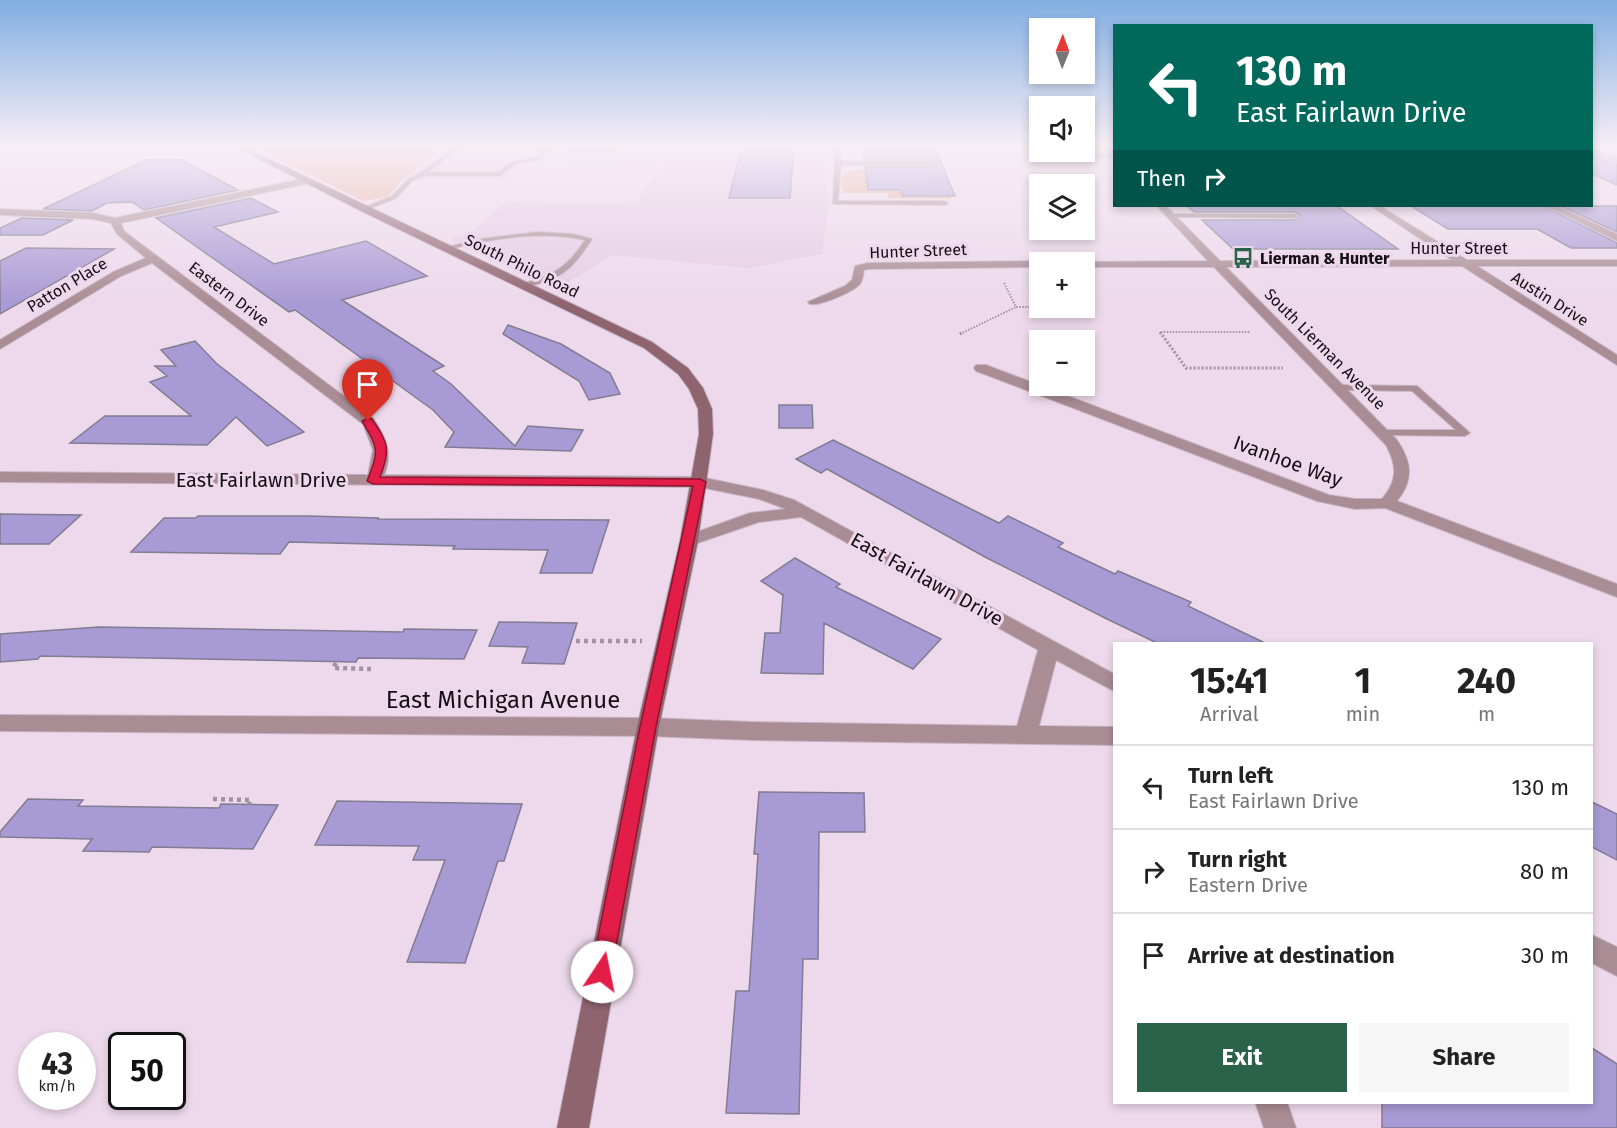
<!DOCTYPE html>
<html lang="en">
<head>
<meta charset="utf-8">
<style>
	body { margin:0; font-family:"Fira Sans",sans-serif; background:#f6f6f6; color:#222; height:100vh; display:flex; flex-direction:column; font-size:22px; white-space:nowrap }
	* { box-sizing:border-box; margin:0 }
	p { font-size:20px; color:#767676 }
	.icon { flex:none; width:33px; height:33px; fill:none; stroke:currentColor; stroke-width:2; stroke-linecap:round; stroke-linejoin:round }
	.map { position:relative; flex:1; overflow:hidden }
	.panel { position:absolute; left:1113px; top:642px; width:480px; height:462px; display:flex; flex-direction:column; background:#fff; border-radius:0px; box-shadow:0 3px 9px #0003 }
	.panel>* { flex:none }
	.banner { position:absolute; left:1113px; top:24px; width:480px; height:183px; border-radius:0px; box-shadow:0 3px 9px #0003; background:#00695c; color:#fff; overflow:hidden }
	.needle { width:39px; rotate:1deg }
	.tools { position:absolute; left:1029px; top:18px; display:grid; gap:12px }
	.tools a { display:grid; place-items:center; width:66px; height:66px; border-radius:0px; background:#fff; box-shadow:0 3px 9px #0003; font-size:30px }
	.speed { position:absolute; left:18px; top:1032px; display:flex; gap:12px; font-size:30px; font-weight:700; text-align:center }
	.speed>* { display:grid; place-content:center; width:78px; height:78px; border-radius:50%; background:#fff; box-shadow:0 3px 9px #0003; line-height:1 }
	.speed small { font-size:15px; font-weight:400 }
	.speed .limit { border:3px solid #111; border-radius:9px; background:#fff; color:#111 }
	.pin { position:absolute; display:grid; place-items:center; width:51px; height:51px; color:#fff; margin:-62px -26px; border-radius:50% 50% 50% 0; rotate:-45deg; box-shadow:0 0 6px #0007 }
	.pin .icon { rotate:45deg }
	.me { position:absolute; width:66px; margin:-33px; rotate:11deg; stroke-linejoin:round; filter:drop-shadow(0 0 4px #0008) }
	.turn { display:flex; align-items:center; gap:21px; height:126px; padding:0 24px; font-size:27px }
	.turn .icon { width:78px; height:78px; stroke-width:2.5 }
	.turn b { display:block; font-size:42px; line-height:51px }
	.then { display:flex; align-items:center; height:57px; padding:0 24px; background:#0003; gap:12px; font-size:22px }
	.eta { display:flex; justify-content:space-evenly; align-items:center; height:102px; text-align:center }
	.eta b { font-size:36px; font-weight:700; line-height:42px }
	.cta { display:flex; gap:12px; margin-top:auto; padding:12px 24px }
	.cta a { flex:1; height:69px; border-radius:0px; background:#2a624a; color:#fff; font-size:24px; font-weight:700; line-height:69px; text-align:center }
	.cta a+a { background:#f6f6f6; color:#222 }
	ul { padding:0; list-style:none }
	li { display:flex; align-items:center; gap:18px; height:84px; padding:0 24px; border-top:2px solid #e0e0e0 }
	li div { flex:1 }
	li b { display:block; font-size:22px }
	li em { font-style:normal }
	.map>svg:first-child { display:block }
	.built { fill:#e5cce4 }
	.green { fill:#e9afa1 }
	.building { fill:#a89ad4; stroke:#807c91; stroke-width:1.5 }
	.lines { fill:none; stroke-linecap:round; stroke-linejoin:round }
	.lane-casing { stroke:#c6b5c4; stroke-width:2 }
	.street-casing { stroke:#c6b5c4; stroke-width:2 }
	.secondary-casing { stroke:#c6b5c4; stroke-width:2 }
	.path-far3 { stroke:#a292a0; stroke-width:1.5; stroke-dasharray:1.5 1.5; stroke-linecap:butt }
	.path-far2 { stroke:#a292a0; stroke-width:2; stroke-dasharray:1.5 1.5; stroke-linecap:butt }
	.path-far1 { stroke:#a292a0; stroke-width:3; stroke-dasharray:2 2; stroke-linecap:butt }
	.path { stroke:#a292a0; stroke-width:4.5; stroke-dasharray:4 4; stroke-linecap:butt }
	.lane { fill:#aa8c94; fill-rule:evenodd }
	.street { fill:#aa8c94; fill-rule:evenodd }
	.secondary { fill:#8e646f; fill-rule:evenodd }
	.route { fill:#e11d48; stroke:#92132f; stroke-width:1.5 }
	.labels { text-anchor:middle; dominant-baseline:central; stroke-width:6; stroke-linejoin:round; paint-order:stroke }
	.far-street-label { font-size:16px; fill:#160f15; stroke:#edd9eb }
	.far-poi-label { font-size:16px; font-weight:bold; fill:#160f15; stroke:#edd9eb; text-anchor:start }
	.street-label { font-size:20px; fill:#160f15; stroke:#edd9eb }
	.near-street-label { font-size:24px; fill:#160f15; stroke:#edd9eb }
</style>
</head>
<body>
<div class="map">
<svg width="1617" height="1128" viewBox="0 0 1617 1128">
	<rect width="100%" height="100%" fill="#edd9eb"/>
	<path class="built" d="M 445,146 L 823,146 L 828,210 L 822,254 L 748,268 L 612,255 L 557,289 L 449,238 L 471,233 L 506,202 L 635,203 L 663,165 L 529,163 L 512,180 L 403,180 Z
		M 904,146 L 1039,146 L 1040,152 L 1084,152 L 1085,150 L 1091,157 L 907,157 Z"/>
	<path class="green" d="M 252,146 L 445,146 L 403,180 L 387,197 L 363,201 Z
		M 882,166 L 942,167 L 951,199 L 888,198 L 887,193 L 843,193 L 841,175 L 851,170 L 883,170 Z"/>
	<path class="building" d="M 742,146 L 794,146 L 790,198 L 729,198 Z
		M 863,149 L 936,150 L 955,196 L 903,196 L 901,190 L 868,190 L 865,167 L 931,167 L 936,162 L 931,159 L 864,159 Z
		M 1592,155 L 1617,164 L 1617,185 L 1592,174 Z
		M 146,160 L 182,160 L 238,190 L 144,210 L 132,202 L 107,203 L 92,211 L 43,209 Z
		M 251,198 L 278,212 L 214,227 L 274,264 L 366,241 L 427,276 L 342,300 L 444,366 L 433,371 L 451,384 L 515,446 L 528,426 L 583,430 L 571,451 L 445,447 L 454,432 L 433,410 L 295,310 L 289,312 L 156,218 Z
		M 1187,206 L 1337,206 L 1398,249 L 1233,249 L 1202,220 L 1295,220 L 1300,215 L 1295,212 L 1194,212 Z
		M 1411,206 L 1544,206 L 1617,243 L 1617,248 L 1571,248 L 1537,229 L 1448,229 Z
		M 1561,206 L 1617,206 L 1617,232 Z
		M 22,218 L 73,220 L 43,235 L 0,235 L 0,228 Z
		M 26,248 L 114,249 L 0,314 L 0,261 Z
		M 508,325 L 561,344 L 610,373 L 620,394 L 589,400 L 579,381 L 503,334 Z
		M 195,341 L 216,363 L 304,432 L 267,446 L 236,417 L 207,445 L 70,443 L 105,416 L 191,416 L 150,382 L 167,376 L 155,366 L 176,366 L 161,350 Z
		M 779,405 L 812,405 L 813,428 L 779,428 Z
		M 833,440 L 999,523 L 1008,516 L 1063,543 L 1058,547 L 1115,574 L 1118,571 L 1191,602 L 1188,606 L 1267,644 L 1159,644 L 1107,619 L 985,557 L 827,469 L 821,473 L 796,459 Z
		M 0,514 L 81,515 L 49,544 L 0,544 Z
		M 198,516 L 309,516 L 379,518 L 377,519 L 609,520 L 592,573 L 540,573 L 548,550 L 453,549 L 455,546 L 289,542 L 280,554 L 131,552 L 164,518 L 196,518 Z
		M 795,558 L 840,584 L 836,587 L 941,639 L 913,669 L 824,623 L 823,674 L 761,673 L 765,633 L 780,633 L 783,595 L 761,581 Z
		M 499,622 L 577,623 L 564,664 L 522,663 L 528,647 L 489,646 Z
		M 99,627 L 403,632 L 404,629 L 477,630 L 464,659 L 358,658 L 356,662 L 40,656 L 38,659 L 0,662 L 0,634 Z
		M 759,792 L 864,793 L 865,832 L 819,832 L 818,959 L 803,959 L 799,1114 L 726,1113 L 736,991 L 749,991 L 758,854 L 754,854 Z
		M 28,799 L 83,800 L 78,806 L 219,808 L 221,804 L 278,805 L 253,849 L 152,847 L 149,852 L 83,851 L 92,839 L 0,837 L 0,832 Z
		M 337,801 L 522,804 L 504,861 L 498,861 L 465,963 L 407,962 L 445,860 L 413,860 L 419,846 L 315,845 Z
		M 1592,802 L 1617,814 L 1617,860 L 1592,847 Z
		M 1592,1048 L 1617,1064 L 1617,1128 L 1382,1128 L 1382,1102 L 1592,1102 Z"/>
	<g class="lines">
		<defs>
			<path id="lane" d="M 456,146 L 552,146 L 541,159 L 516,164 L 499,176 L 423,176 L 412,181 L 396,198 L 366,210 L 361,209 L 392,196 L 408,179 L 420,173 ZM 458,150 L 543,150 L 537,157 L 512,162 L 498,172 L 428,172 Z
				M 569,146 L 574,146 L 571,149 L 614,149 L 617,146 L 622,146 L 615,153 L 565,152 Z
				M 835,146 L 840,146 L 841,161 L 931,161 L 934,163 L 931,165 L 841,165 L 838,201 L 945,201 L 948,203 L 945,205 L 833,204 Z
				M 1084,146 L 1105,146 L 1108,147 L 1084,149 Z
				M 1074,152 L 1079,152 L 1082,154 L 1114,154 L 1114,157 L 1081,158 Z
				M 1172,214 L 1295,214 L 1298,216 L 1295,218 L 1170,217 Z
				M 537,232 L 573,234 L 592,239 C 571,272 561,278 524,288 L 521,288 L 521,284 C 553,275 566,269 585,240 C 539,230 491,239 446,250 L 443,248 L 480,239 Z
				M 1339,385 L 1417,386 L 1470,433 L 1465,436 L 1381,435 L 1379,433 L 1384,430 L 1456,430 L 1412,391 L 1336,390 L 1334,388 Z"/>
			<path id="street" d="M 1100,146 L 1107,146 L 1114,153 L 1114,159 Z
				M 1592,148 L 1617,157 L 1617,162 L 1592,153 Z
				M 307,178 L 310,179 L 310,183 L 121,223 L 124,231 L 133,238 L 373,418 C 386,437 393,453 384,475 L 700,477 L 763,490 L 794,500 L 1114,674 L 1114,691 L 1056,660 L 1039,726 L 1114,727 L 1114,745 L 752,740 L 648,736 L 0,731 L 0,715 L 648,718 L 752,722 L 1017,726 L 1038,650 L 801,517 L 759,522 L 689,546 L 683,545 L 680,541 L 683,537 L 750,513 L 786,509 L 759,499 L 700,487 L 0,482 L 0,472 L 368,475 L 373,450 L 363,424 L 152,263 L 121,276 L 0,349 L 0,340 L 113,272 L 146,258 L 117,234 L 111,223 L 93,219 L 0,215 L 0,209 L 93,213 L 115,218 Z
				M 1157,206 L 1166,206 L 1220,261 L 1452,260 L 1371,206 L 1380,206 L 1467,260 L 1617,260 L 1617,266 L 1477,266 L 1617,355 L 1617,365 L 1462,266 L 1226,267 L 1397,440 C 1412,462 1414,480 1397,501 L 1617,584 L 1617,597 L 1385,508 L 1355,509 L 1317,501 L 976,371 L 974,368 L 976,365 L 986,365 L 1329,495 L 1355,499 L 1382,499 C 1398,480 1397,466 1386,445 L 1214,267 L 1084,267 L 1084,262 L 1080,262 L 1208,261 Z
				M 1546,206 L 1557,206 L 1617,234 L 1617,241 Z
				M 1040,261 L 1044,262 L 1040,262 L 1040,267 L 868,269 L 864,270 C 863,275 863,280 860,284 C 853,292 820,306 810,304 L 808,302 L 845,286 L 852,280 L 855,266 L 868,263 Z
				M 1592,935 L 1617,947 L 1617,976 L 1592,963 Z
				M 1255,1102 L 1287,1102 L 1296,1128 L 1264,1128 Z"/>
			<path id="secondary" d="M 233,146 L 242,146 L 652,342 L 688,368 L 703,388 L 712,409 L 713,434 L 698,541 L 659,727 L 589,1128 L 557,1128 L 637,727 L 680,541 L 699,434 L 698,409 L 689,389 L 678,374 L 644,348 L 361,211 Z"/>
		</defs>
		<use href="#lane" class="lane-casing"/>
		<use href="#street" class="street-casing"/>
		<use href="#secondary" class="secondary-casing"/>
		<path class="path-far3" d="M 929,182 L 948,182"/>
		<path class="path-far2" d="M 1004,283 L 1016,307 L 1040,307
			M 960,334 L 1016,307
			M 1161,334 L 1160,332 L 1250,332"/>
		<path class="path-far1" d="M 1160,332 L 1186,368 L 1283,368
			M 960,334 L 963,332"/>
		<path class="path" d="M 576,641 L 642,641
			M 336,663 L 333,668 L 371,669
			M 213,799 L 251,800 L 249,804"/>
		<use href="#lane" class="lane"/>
		<use href="#street" class="street"/>
		<use href="#secondary" class="secondary"/>
	</g>
	<linearGradient id="sky" x2="0" y2="1"><stop stop-color="#81aee2"/><stop offset="0.48" stop-color="#f7eef6"/><stop offset="1" stop-color="#f7eef6" stop-opacity="0"/></linearGradient>
	<rect width="1617" height="303" fill="url(#sky)"/>
	<path class="route" d="M 368,418 L 372,419 C 388,443 391,449 380,477 L 700,479 L 706,482 L 656,727 L 610,979 L 602,983 L 595,979 L 591,972 L 640,727 L 693,486 L 373,484 L 367,481 C 379,451 379,449 362,421 Z"/>
	<defs>
		<symbol id="bus-bare" viewBox="-9 -9 18 18"><path d="M-5-6H5V4H4V6H2V4H-2V6H-4V4H-5ZM-3.5-4V0h7V-4ZM-3.5 1.2v1.5H-2V1.2ZM2 1.2v1.5H3.5V1.2Z" fill="#2a624a" stroke="#edd9eb" stroke-width="2.5" paint-order="stroke"/></symbol>
	</defs>
	<g fill-rule="evenodd">
		<use href="#bus-bare" x="1228" y="243" width="30" height="30"/>
	</g>
	<g class="labels">
		<g class="far-street-label">
			<text x="1459" y="248">Hunter Street</text>
			<text transform="translate(918 251) rotate(-2)">Hunter Street</text>
			<text transform="translate(522 266) rotate(26)">South Philo Road</text>
			<text transform="translate(67 285) rotate(-31)">Patton Place</text>
			<text transform="translate(229 294) rotate(37)">Eastern Drive</text>
			<text transform="translate(1550 299) rotate(32)">Austin Drive</text>
			<text transform="translate(1325 349) rotate(45)">South Lierman Avenue</text>
		</g>
		<g class="far-poi-label">
			<text x="1260" y="258">Lierman &amp; Hunter</text>
		</g>
		<g class="street-label">
			<text transform="translate(1288 461) rotate(20)">Ivanhoe Way</text>
			<text x="261" y="480">East Fairlawn Drive</text>
			<text transform="translate(927 579) rotate(29)">East Fairlawn Drive</text>
		</g>
		<g class="near-street-label">
			<text x="503" y="700">East Michigan Avenue</text>
		</g>
	</g>
</svg>
<div class="tools">
<a><svg class="needle" viewBox="-14 -14 28 28"><path d="M0-13l5 13h-10z" fill="#e53935"/><path d="M0 13l5-13h-10z" fill="#767676"/></svg></a>
<a><svg class="icon" aria-label="sound" viewBox="0 0 24 24"><path d="M4 9h4l5-4v14l-5-4H4zM17 9q2 3 0 6"/></svg></a>
<a><svg class="icon" aria-label="layers" viewBox="0 0 24 24"><path d="M12 4l9 5-9 5-9-5zM3 14l9 5 9-5"/></svg></a>
<a>+</a>
<a>−</a>
</div>
<div class="speed"><div>43<small>km/h</small></div><div class="limit">50</div></div>
<div class="pin" style="left:368px;top:421px;background:#d93025"><svg class="icon" aria-label="arrive" viewBox="0 0 24 24"><path d="M6 21V4h12l-3 4 3 4H6"/></svg></div>
<svg class="me" style="left:602px;top:972px" viewBox="-20 -20 40 40"><circle r="19" fill="#fff"/><path d="M0-13L10 11 0 6-10 11z" fill="#e11d48"/></svg>
<div class="banner">
<div class="turn"><svg class="icon" aria-label="left" viewBox="0 0 24 24"><path d="M17 20v-9H6M10 6l-5 5 5 5"/></svg><div><b>130 m</b>East Fairlawn Drive</div></div>
<div class="then">Then<svg class="icon" aria-label="right" viewBox="0 0 24 24"><path d="M7 20v-9h11M14 6l5 5-5 5"/></svg></div>
</div>
<section class="panel">
<div class="eta">
<div><b>15:41</b><p>Arrival</p></div>
<div><b>1</b><p>min</p></div>
<div><b>240</b><p>m</p></div>
</div>
<ul>
<li><svg class="icon" aria-label="left" viewBox="0 0 24 24"><path d="M17 20v-9H6M10 6l-5 5 5 5"/></svg><div><b>Turn left</b><p>East Fairlawn Drive</p></div><em>130 m</em></li>
<li><svg class="icon" aria-label="right" viewBox="0 0 24 24"><path d="M7 20v-9h11M14 6l5 5-5 5"/></svg><div><b>Turn right</b><p>Eastern Drive</p></div><em>80 m</em></li>
<li><svg class="icon" aria-label="arrive" viewBox="0 0 24 24"><path d="M6 21V4h12l-3 4 3 4H6"/></svg><div><b>Arrive at destination</b></div><em>30 m</em></li>
</ul>
<div class="cta"><a>Exit</a><a>Share</a></div>
</section>
</div>
</body>
</html>
